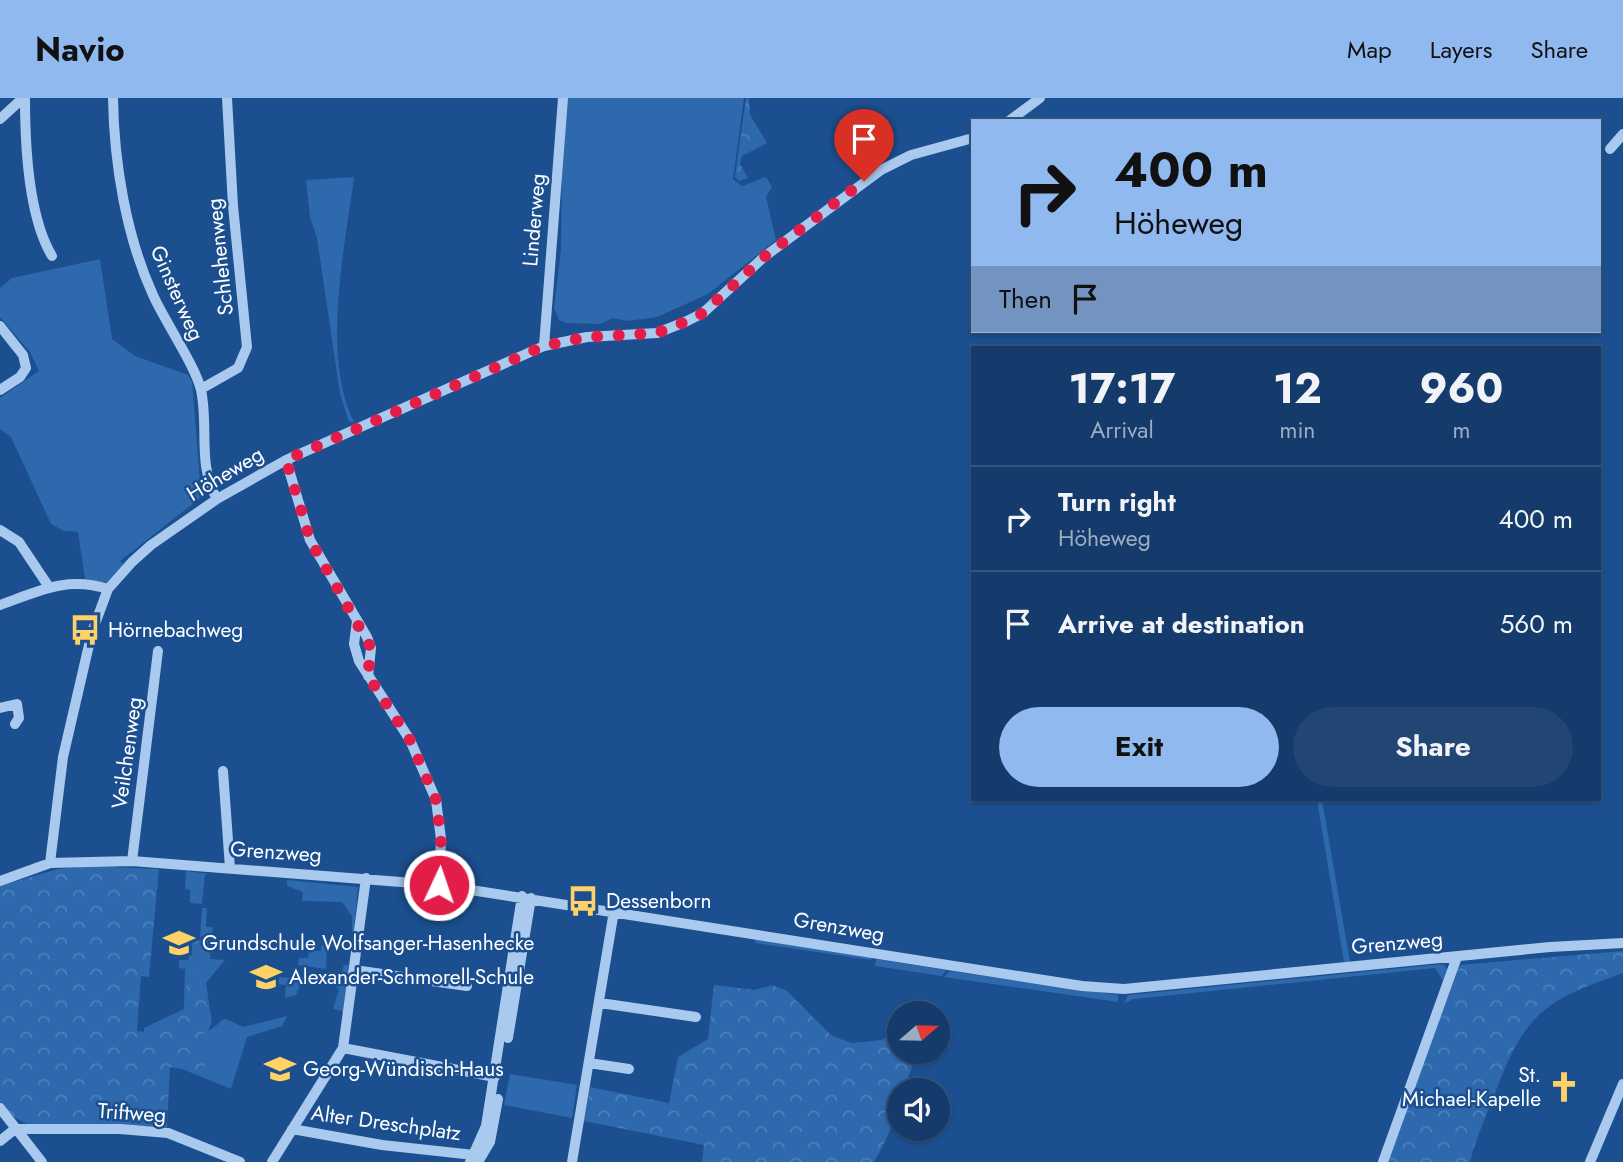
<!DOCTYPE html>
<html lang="en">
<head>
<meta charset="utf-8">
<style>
	body { margin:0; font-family:Jost,sans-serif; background:#214673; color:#f1f3f6; height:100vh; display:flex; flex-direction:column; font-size:26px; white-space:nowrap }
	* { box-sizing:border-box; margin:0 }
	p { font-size:23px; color:#9dadc1 }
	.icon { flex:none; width:38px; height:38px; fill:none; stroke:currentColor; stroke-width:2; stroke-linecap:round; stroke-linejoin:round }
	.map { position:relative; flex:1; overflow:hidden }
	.drawer { position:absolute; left:971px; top:248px; width:630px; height:455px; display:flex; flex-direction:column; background:#143b6b; border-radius:0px; box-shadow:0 2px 5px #0004,0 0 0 2px #33557e }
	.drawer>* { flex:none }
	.banner { position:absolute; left:971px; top:21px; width:630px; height:214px; border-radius:0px; box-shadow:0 2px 5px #0004,0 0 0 2px #33557e; background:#90b9f0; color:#111; overflow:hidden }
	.needle { width:46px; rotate:70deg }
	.fabs { position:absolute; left:887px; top:903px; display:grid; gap:14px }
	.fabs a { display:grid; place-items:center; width:63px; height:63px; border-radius:50%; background:#143b6b; box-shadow:0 2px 5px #0004,0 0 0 2px #33557e; font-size:35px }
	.pin { position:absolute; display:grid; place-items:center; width:60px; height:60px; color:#fff; margin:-72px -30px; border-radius:50% 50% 50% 0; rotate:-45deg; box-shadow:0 0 7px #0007 }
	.pin .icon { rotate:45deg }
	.me { position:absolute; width:77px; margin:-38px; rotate:3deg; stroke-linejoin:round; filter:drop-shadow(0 0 5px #0008) }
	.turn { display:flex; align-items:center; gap:24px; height:147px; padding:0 28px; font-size:32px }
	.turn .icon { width:91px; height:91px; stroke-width:2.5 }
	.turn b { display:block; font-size:49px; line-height:60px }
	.then { display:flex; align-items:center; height:66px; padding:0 28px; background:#0003; gap:14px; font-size:26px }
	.eta { display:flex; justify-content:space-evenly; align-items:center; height:119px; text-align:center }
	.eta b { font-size:42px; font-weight:700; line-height:49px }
	.action { display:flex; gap:14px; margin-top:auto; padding:14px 28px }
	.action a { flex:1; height:80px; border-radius:42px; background:#90b9f0; color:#111; font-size:28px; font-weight:700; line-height:80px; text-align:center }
	.action a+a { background:#214673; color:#f1f3f6 }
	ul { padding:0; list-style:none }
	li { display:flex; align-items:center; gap:21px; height:105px; padding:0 28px; border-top:2px solid #33557e }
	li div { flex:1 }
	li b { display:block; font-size:26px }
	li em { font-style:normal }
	header { display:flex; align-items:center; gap:42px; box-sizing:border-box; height:98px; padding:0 35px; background:#90b9f0; color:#111 }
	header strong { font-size:33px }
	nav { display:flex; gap:38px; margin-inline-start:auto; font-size:24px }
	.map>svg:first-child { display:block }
	.grass { fill:#2e69ad }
	.forest { fill:url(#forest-crowns) }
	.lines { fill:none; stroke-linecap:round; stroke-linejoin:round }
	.minor { stroke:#a9c9ee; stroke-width:10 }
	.route { stroke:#e11d48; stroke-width:12; stroke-dasharray:0 21.6 }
	.labels { text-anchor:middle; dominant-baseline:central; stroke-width:5; stroke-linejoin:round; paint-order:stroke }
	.street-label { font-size:21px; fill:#fff; stroke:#1b4f8f }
	.poi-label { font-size:21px; fill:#fff; stroke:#1b4f8f; text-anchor:start }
</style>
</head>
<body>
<header>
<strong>Navio</strong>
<nav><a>Map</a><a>Layers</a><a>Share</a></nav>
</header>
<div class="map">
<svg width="1623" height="1064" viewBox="0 0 1623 1064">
	<defs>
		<pattern id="forest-crowns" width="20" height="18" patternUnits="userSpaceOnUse" patternTransform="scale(1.75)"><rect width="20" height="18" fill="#2e69ad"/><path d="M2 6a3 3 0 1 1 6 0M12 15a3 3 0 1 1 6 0" fill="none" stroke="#4d80b9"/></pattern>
	</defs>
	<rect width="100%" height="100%" fill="#1b4f8f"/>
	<path class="grass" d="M 567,0 L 744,0 L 733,81 L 742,88 L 766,79 L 772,89 L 766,99 L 776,142 L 708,196 L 657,219 L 627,223 L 613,220 L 600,226 L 566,225 L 559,222 L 554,210 L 561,152 L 562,68 Z
		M 354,79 C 345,150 321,257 354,324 L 349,324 L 340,296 L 317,140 L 310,119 L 306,82 Z
		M 100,161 L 112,241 L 135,258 L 188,277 L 192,284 L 201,395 L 200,400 L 120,463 L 123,466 L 106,485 L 85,481 L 78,434 L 64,433 L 51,426 L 11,339 L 0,331 L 0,300 L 39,273 L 30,254 L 0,219 L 0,190 L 12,180 Z
		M 1317,702 L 1322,702 L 1350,864 L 1344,865 Z
		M 186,773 L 210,776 L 205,777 L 202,806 L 190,805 L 190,792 L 185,791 Z
		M 287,782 L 358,789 L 352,848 L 352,818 L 342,804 L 302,803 L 303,794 L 287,788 Z
		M 202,810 L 207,810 L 206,829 L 213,829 L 210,861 L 225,862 L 206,885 L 212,924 L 208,933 C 229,921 216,916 243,929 L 287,918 L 282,928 L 247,939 L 231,991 L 182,971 L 185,871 L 179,870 L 179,862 L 189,862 L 191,840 L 200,840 Z
		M 756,839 L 872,859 L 871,862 L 755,845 Z
		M 321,847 L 327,848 L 326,871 L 298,867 L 299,860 L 308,860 L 309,852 L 321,853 Z
		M 876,861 L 946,872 L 942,878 L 875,868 Z
		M 1443,866 L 1448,872 L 1444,884 L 1435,870 L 1134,901 L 1124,905 L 1128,897 Z
		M 344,867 L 349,867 L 343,913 L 333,911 L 339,891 L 336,889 Z
		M 950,873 L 1118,897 L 1118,904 L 944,879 Z
		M 278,879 L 303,881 L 296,897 L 285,900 L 286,887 L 277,886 Z
		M 510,976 L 577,987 L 572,1020 L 504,1007 Z"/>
	<path class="forest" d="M 746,0 L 749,0 L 750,17 L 767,45 L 742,58 L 740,66 L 748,80 L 739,83 L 735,79 Z
		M 92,768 L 159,771 L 149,879 L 141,878 L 137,933 L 144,934 L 144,930 L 186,910 L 187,867 L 194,843 L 200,842 C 203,852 204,858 195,865 L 196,884 L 203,889 C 205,895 208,917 207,923 C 205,939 193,949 206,965 L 205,971 L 195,975 L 185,967 L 182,971 L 170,969 L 167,1029 L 27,1026 L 12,1018 L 0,1004 L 0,788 L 58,771 Z
		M 1623,853 L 1623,875 C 1542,903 1524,917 1494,998 C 1486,1019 1475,1042 1470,1064 L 1387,1064 L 1460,867 Z
		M 714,887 L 755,892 L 772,887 L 787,893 L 832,938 L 852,945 L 882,942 L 899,932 L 900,954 L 918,954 L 903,992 L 900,992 C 899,1017 886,1043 874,1064 L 702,1064 L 704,1047 L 584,1023 L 590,989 L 669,1005 L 678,959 L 708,941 Z"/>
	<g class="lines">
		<path class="minor" d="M 25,0 C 25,47 28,118 52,158
			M 113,0 C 114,65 126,138 153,197 C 164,222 196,269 201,292 C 209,329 197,367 217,401
			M 0,21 L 23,0
			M 1009,23 L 1040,0
			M 1610,51 L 1623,36
			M 0,228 L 23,257 L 26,270 L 20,279 L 0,292
			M 544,248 L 563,0
			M 201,291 L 238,270 L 247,249 L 233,108 L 227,0
			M 286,362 L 310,442 L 367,539 L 371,550 L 368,578
			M 0,432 L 19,444 L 49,489
			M 0,507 C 39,493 67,478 108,491
			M 357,523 L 354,546 L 359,563 L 410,642 L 436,702 L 441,741 L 439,787
			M 0,610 L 17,606 L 19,620 L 15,626
			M 223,673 L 230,770
			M 132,763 L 158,553
			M 50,765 L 63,659 L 92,534 L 108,491 L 132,464 L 151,447 L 217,401 L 286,362 L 544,248 L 587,239 L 657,235 L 685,224 L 703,215 L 764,159 L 881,72 L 911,57 L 973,40
			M 0,783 L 50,765 L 132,763 L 439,787 L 1082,888 L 1124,891 L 1550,849 L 1623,845
			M 354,872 L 467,888
			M 600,905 L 696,919
			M 508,940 L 531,800
			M 343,950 L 495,979
			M 589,965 L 629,971
			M 0,1010 L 42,1064
			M 15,1031 L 120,1031 L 168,1035 L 240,1064
			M 292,1031 L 382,1047 L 474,1057
			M 0,1043 L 15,1031
			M 272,1064 L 343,950 L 366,780
			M 470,1064 L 486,1028 L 522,798
			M 478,1064 L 490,1044 L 498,1001
			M 572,1064 L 614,813
			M 1383,1064 L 1457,859
			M 1590,1064 L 1623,986"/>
	</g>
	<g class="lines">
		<path class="route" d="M 439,787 L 441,741 L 436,702 L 410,642 L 368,578 L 371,550 L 310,442 L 286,362 L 544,248 L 587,239 L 657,235 L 685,224 L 703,215 L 764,159 L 864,83"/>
	</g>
	<defs>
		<symbol id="bus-bare" viewBox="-9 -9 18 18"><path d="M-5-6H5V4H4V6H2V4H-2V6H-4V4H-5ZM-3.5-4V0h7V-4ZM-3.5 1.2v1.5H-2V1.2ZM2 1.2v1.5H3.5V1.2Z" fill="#ffd166" stroke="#1b4f8f" stroke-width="2.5" paint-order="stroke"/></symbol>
		<symbol id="school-bare" viewBox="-9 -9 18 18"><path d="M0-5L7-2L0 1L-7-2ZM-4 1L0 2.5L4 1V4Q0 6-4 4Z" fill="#ffd166" stroke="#1b4f8f" stroke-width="2.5" paint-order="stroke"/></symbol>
		<symbol id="church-bare" viewBox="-9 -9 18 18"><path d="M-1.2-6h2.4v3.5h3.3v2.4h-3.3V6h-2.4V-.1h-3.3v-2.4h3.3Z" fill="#ffd166" stroke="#1b4f8f" stroke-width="2.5" paint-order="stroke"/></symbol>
	</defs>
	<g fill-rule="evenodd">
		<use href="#bus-bare" x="63" y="510" width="44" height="44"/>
		<use href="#bus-bare" x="561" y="781" width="44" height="44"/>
		<use href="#school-bare" x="157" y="823" width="44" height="44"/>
		<use href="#school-bare" x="244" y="857" width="44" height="44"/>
		<use href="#school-bare" x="258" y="949" width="44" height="44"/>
		<use href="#church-bare" x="1542" y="967" width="44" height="44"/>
	</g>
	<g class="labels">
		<g class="street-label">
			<text transform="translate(534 122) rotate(-85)">Linderweg</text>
			<text transform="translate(220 159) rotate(-96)">Schlehenweg</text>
			<text transform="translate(177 195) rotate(66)">Ginsterweg</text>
			<text transform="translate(225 376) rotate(-31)">Höheweg</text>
			<text transform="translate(127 655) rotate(-82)">Veilchenweg</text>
			<text transform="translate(276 754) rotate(4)">Grenzweg</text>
			<text transform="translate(839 829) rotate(10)">Grenzweg</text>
			<text transform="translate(1397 845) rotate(-5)">Grenzweg</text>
			<text transform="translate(132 1015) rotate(4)">Triftweg</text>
			<text transform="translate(386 1025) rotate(8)">Alter Dreschplatz</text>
		</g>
		<g class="poi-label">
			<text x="108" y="532">Hörnebachweg</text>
			<text x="606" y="803">Dessenborn</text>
			<text x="202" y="845">Grundschule Wolfsanger-Hasenhecke</text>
			<text x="289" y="879">Alexander-Schmorell-Schule</text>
			<text x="303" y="971">Georg-Wündisch-Haus</text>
			<text x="1541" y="977" text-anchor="end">St.<tspan x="1541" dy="24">Michael-Kapelle</tspan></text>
		</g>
	</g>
</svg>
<div class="fabs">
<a><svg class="needle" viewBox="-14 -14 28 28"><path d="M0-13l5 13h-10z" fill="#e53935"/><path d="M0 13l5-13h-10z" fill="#9dadc1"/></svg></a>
<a><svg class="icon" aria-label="sound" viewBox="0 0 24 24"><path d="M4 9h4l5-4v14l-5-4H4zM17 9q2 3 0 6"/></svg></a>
</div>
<div class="pin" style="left:864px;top:83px;background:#d93025"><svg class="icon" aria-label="arrive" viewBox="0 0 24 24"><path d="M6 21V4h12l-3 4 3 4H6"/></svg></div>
<svg class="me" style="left:439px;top:787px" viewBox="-20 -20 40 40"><circle r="17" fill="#e11d48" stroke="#fff" stroke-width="3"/><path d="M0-11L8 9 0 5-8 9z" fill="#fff"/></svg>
<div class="banner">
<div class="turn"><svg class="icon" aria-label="right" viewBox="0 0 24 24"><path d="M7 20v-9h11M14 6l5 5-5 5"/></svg><div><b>400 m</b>Höheweg</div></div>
<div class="then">Then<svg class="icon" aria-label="arrive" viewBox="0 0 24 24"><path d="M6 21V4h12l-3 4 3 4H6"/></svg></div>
</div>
<section class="drawer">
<div class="eta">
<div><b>17:17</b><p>Arrival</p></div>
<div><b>12</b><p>min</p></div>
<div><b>960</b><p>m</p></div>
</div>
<ul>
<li><svg class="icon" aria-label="right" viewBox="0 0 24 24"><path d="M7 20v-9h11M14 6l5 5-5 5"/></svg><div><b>Turn right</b><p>Höheweg</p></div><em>400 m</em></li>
<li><svg class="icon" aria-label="arrive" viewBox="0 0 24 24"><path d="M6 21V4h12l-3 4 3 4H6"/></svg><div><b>Arrive at destination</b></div><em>560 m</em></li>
</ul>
<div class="action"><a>Exit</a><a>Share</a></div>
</section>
</div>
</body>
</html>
